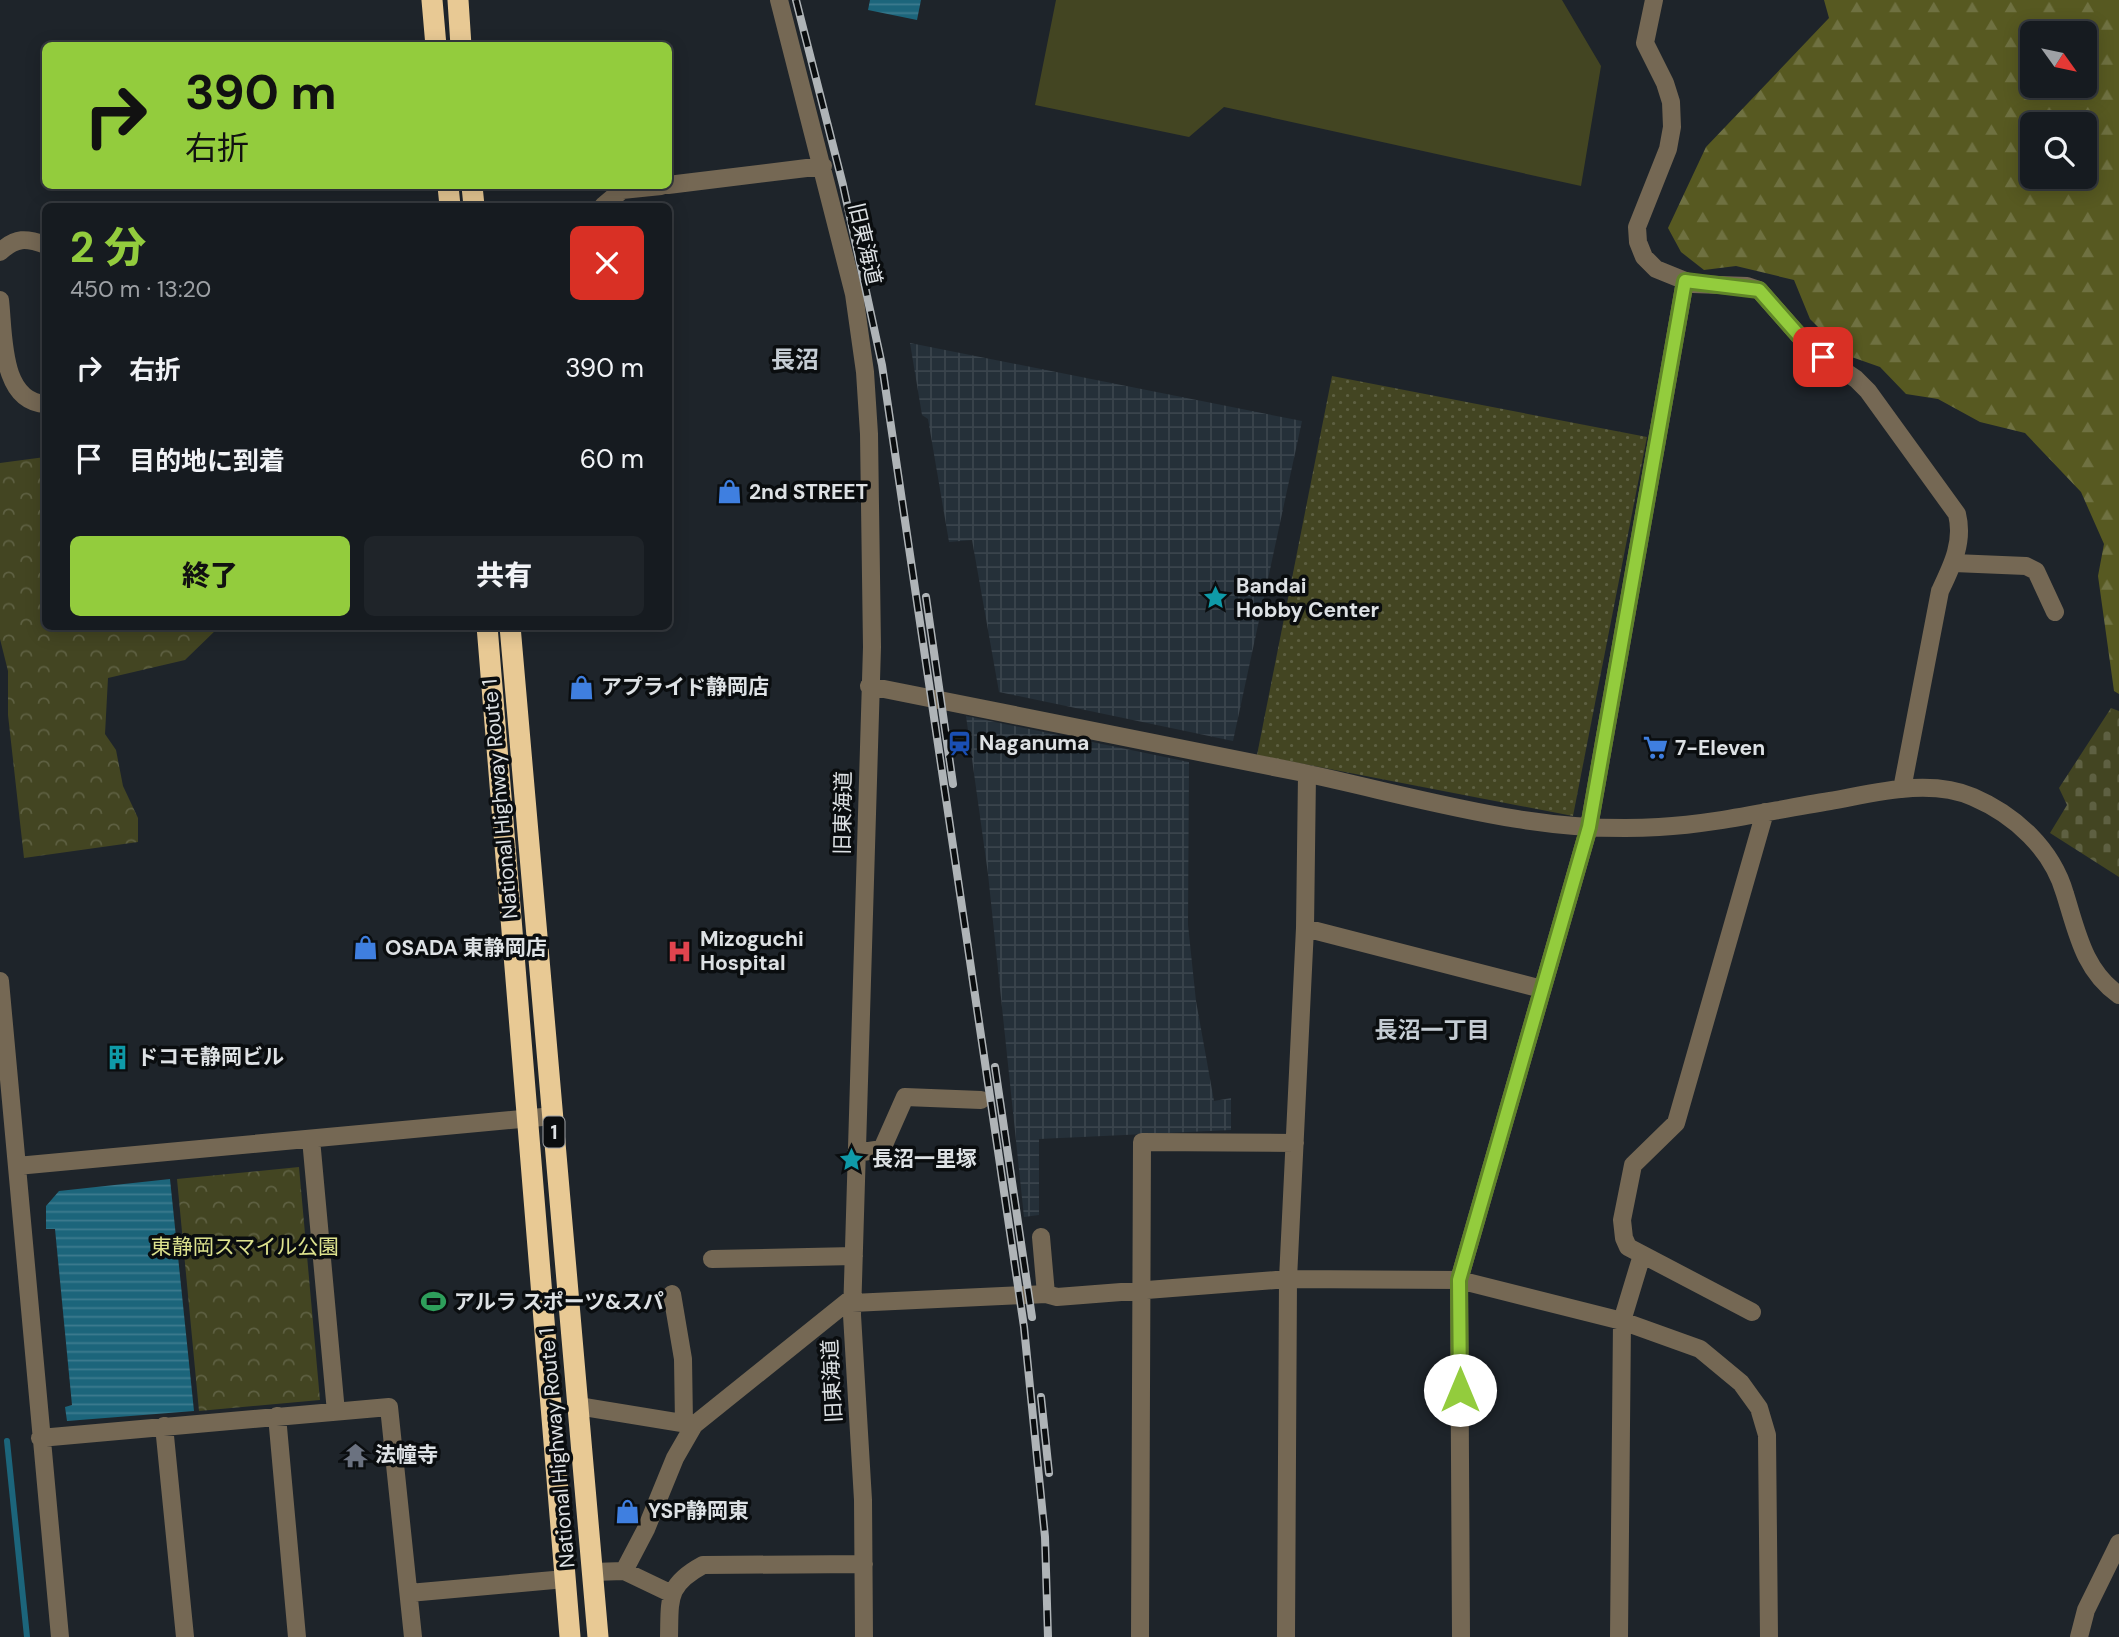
<!DOCTYPE html>
<html lang="ja">
<head>
<meta charset="utf-8">
<style>
	body { margin:0; font-family:"DM Sans","Noto Sans JP",sans-serif; background:#1f2429; color:#f1f3f6; height:100vh; display:flex; flex-direction:column; font-size:26px; white-space:nowrap }
	* { box-sizing:border-box; margin:0 }
	p { font-size:23px; color:#9ea1a5 }
	.icon { flex:none; width:38px; height:38px; fill:none; stroke:currentColor; stroke-width:2; stroke-linecap:round; stroke-linejoin:round }
	.map { position:relative; flex:1; overflow:hidden }
	.sheet { position:absolute; left:42px; top:203px; width:630px; height:427px; display:flex; flex-direction:column; background:#161b20; border-radius:10px; box-shadow:0 4px 18px #0003,0 0 0 2px #35393e }
	.sheet>* { flex:none }
	.hud { position:absolute; left:42px; top:42px; width:630px; height:147px; border-radius:10px; box-shadow:0 4px 18px #0003,0 0 0 2px #35393e; background:#93cc3d; color:#111; overflow:hidden }
	.needle { width:46px; rotate:123deg }
	.tools { position:absolute; left:2020px; top:21px; display:grid; gap:14px }
	.tools a { display:grid; place-items:center; width:77px; height:77px; border-radius:10px; background:#161b20; box-shadow:0 4px 18px #0003,0 0 0 2px #35393e; font-size:35px }
	.pin { position:absolute; display:grid; place-items:center; width:60px; height:60px; color:#fff; margin:-30px; border-radius:14px; box-shadow:0 4px 10px #0006 }
	.me { position:absolute; width:77px; margin:-38px; rotate:0deg; stroke-linejoin:round; filter:drop-shadow(0 0 5px #0008) }
	.turn { display:flex; align-items:center; gap:24px; height:147px; padding:0 28px; font-size:32px }
	.turn .icon { width:91px; height:91px; stroke-width:2.5 }
	.turn b { display:block; font-size:49px; line-height:60px }
	.round { display:grid; place-items:center; flex:none; width:74px; height:74px; border-radius:10px; background:#1f2429 }
	.summary { display:flex; align-items:center; justify-content:space-between; height:119px; padding:0 28px }
	h1 { font-size:42px; font-weight:800; line-height:52px; color:#93cc3d }
	.primary-button { display:flex; gap:14px; margin-top:auto; padding:14px 28px }
	.primary-button a { flex:1; height:80px; border-radius:10px; background:#93cc3d; color:#111; font-size:28px; font-weight:800; line-height:80px; text-align:center }
	.primary-button a+a { background:#1f2429; color:#f1f3f6 }
	ul { padding:0; list-style:none }
	li { display:flex; align-items:center; gap:21px; height:91px; padding:0 28px }
	li div { flex:1 }
	li b { display:block; font-size:26px }
	li em { font-style:normal }
	.map>svg:first-child { display:block }
	.industrial { fill:url(#industrial-grid) }
	.grass { fill:url(#grass-dots) }
	.forest { fill:url(#forest-firs); fill-rule:evenodd }
	.cemetery { fill:url(#cemetery-stones) }
	.park { fill:url(#park-crowns) }
	.garden { fill:#434522 }
	.water { fill:url(#water-rules) }
	.lines { fill:none; stroke-linecap:round; stroke-linejoin:round }
	.stream { stroke:#1c657b; stroke-width:6 }
	.minor { stroke:#756854; stroke-width:18 }
	.highway { stroke:#e8c994; stroke-width:21 }
	.rail-casing { stroke:#afb4b7; stroke-width:8 }
	.rail { stroke:#0a0d0f; stroke-width:5; stroke-dasharray:16; stroke-linecap:butt }
	.route-casing { stroke:#608528; stroke-width:18 }
	.route { stroke:#93cc3d; stroke-width:12 }
	.labels { text-anchor:middle; dominant-baseline:central; stroke-width:7; stroke-linejoin:round; paint-order:stroke }
	.shield { fill:#0a0d0f; stroke:#9ea1a4; stroke-width:2 }
	.shield-label { font-size:19px; font-weight:bold; fill:#dde1e4 }
	.street-label { font-size:21px; fill:#dde1e4; stroke:#0a0d0f }
	.poi-label { font-size:21px; font-weight:bold; fill:#dde1e4; stroke:#0a0d0f; text-anchor:start }
	.park-label { font-size:21px; fill:#dde28d; stroke:#0a0d0f }
	.neighbourhood-label { font-size:23px; font-weight:bold; fill:#c5cdd4; stroke:#0a0d0f }
	.quarter-label { font-size:24px; font-weight:bold; fill:#c5cdd4; stroke:#0a0d0f }
</style>
</head>
<body>
<div class="map">
<svg width="2119" height="1637" viewBox="0 0 2119 1637">
	<defs>
		<pattern id="industrial-grid" width="8" height="8" patternUnits="userSpaceOnUse" patternTransform="scale(1.75)"><rect width="8" height="8" fill="#253039"/><path d="M0 4h8M4 0v8" fill="none" stroke="#3a444c"/></pattern>
		<pattern id="grass-dots" width="8" height="8" patternUnits="userSpaceOnUse" patternTransform="scale(1.75)"><rect width="8" height="8" fill="#434522"/><path d="M2 2h.1M6 6h.1" fill="none" stroke="#5e6042" stroke-width="1.8" stroke-linecap="round"/></pattern>
		<pattern id="forest-firs" width="22" height="20" patternUnits="userSpaceOnUse" patternTransform="scale(1.75)"><rect width="22" height="20" fill="#575921"/><path d="M5 1l3.5 6h-7zM16 11l3.5 6h-7z" fill="#6f7141"/></pattern>
		<pattern id="cemetery-stones" width="16" height="16" patternUnits="userSpaceOnUse" patternTransform="scale(1.75)"><rect width="16" height="16" fill="#434522"/><path d="M2 7V4a2 2 0 0 1 4 0v3zM10 15v-3a2 2 0 0 1 4 0v3z" fill="#5e6042"/></pattern>
		<pattern id="park-crowns" width="20" height="18" patternUnits="userSpaceOnUse" patternTransform="scale(1.75)"><rect width="20" height="18" fill="#434522"/><path d="M2 6a3 3 0 1 1 6 0M12 15a3 3 0 1 1 6 0" fill="none" stroke="#5e6042"/></pattern>
		<pattern id="water-rules" width="6" height="5" patternUnits="userSpaceOnUse" patternTransform="scale(1.75)"><rect width="6" height="5" fill="#1c657b"/><path d="M0 2.5h6" fill="none" stroke="#3d7b8e"/></pattern>
	</defs>
	<rect width="100%" height="100%" fill="#1e242a"/>
	<path class="industrial" d="M 910,343 L 1302,421 L 1233,741 L 999,692 L 972,540 L 949,542 L 928,419 L 922,415 Z
		M 966,716 L 1189,762 L 1188,925 L 1196,1001 L 1214,1101 L 1231,1098 L 1231,1130 L 1039,1139 L 1039,1215 L 1024,1217 L 988,874 Z"/>
	<path class="grass" d="M 1332,376 L 1647,437 L 1573,816 L 1257,755 Z"/>
	<path class="forest" d="M 1824,0 L 2119,0 L 2119,694 L 2114,691 L 2098,576 L 2104,544 L 2081,492 L 2025,433 L 1980,422 L 1938,399 L 1906,394 L 1880,367 L 1846,355 L 1810,319 L 1794,280 L 1736,266 L 1704,270 L 1681,252 L 1668,228 L 1706,147 L 1829,18 ZM 2032,33 L 2084,33 L 2084,86 L 2032,86 ZM 2032,124 L 2084,124 L 2084,177 L 2032,177 Z"/>
	<path class="cemetery" d="M 2111,708 L 2119,711 L 2119,877 L 2050,833 L 2067,805 L 2059,788 Z"/>
	<path class="park" d="M 45,457 L 46,626 L 219,627 L 185,660 L 108,678 L 105,734 L 116,750 L 123,786 L 138,818 L 138,842 L 24,858 L 8,715 L 8,671 L 0,639 L 0,463 Z
		M 299,1167 L 320,1400 L 199,1411 L 177,1179 Z"/>
	<path class="garden" d="M 1056,0 L 1562,0 L 1601,66 L 1581,186 L 1224,107 L 1189,137 L 1035,105 Z"/>
	<path class="water" d="M 870,0 L 921,0 L 917,20 L 868,10 Z
		M 170,1179 L 194,1411 L 67,1421 L 65,1407 L 72,1405 L 55,1229 L 46,1229 L 46,1206 L 59,1191 Z"/>
	<g class="lines">
		<path class="stream" d="M 7,1441 L 27,1637"/>
		<path class="minor" d="M 779,0 L 854,294 L 865,372 L 869,434 L 872,647 L 852,1315 L 863,1500 L 864,1637
			M 1654,0 L 1645,43 L 1665,83 L 1671,102 L 1672,127 L 1668,149 L 1637,227 L 1638,242 L 1644,257 L 1656,269 L 1693,284 L 1747,286 L 1759,290 L 1810,348 L 1856,379 L 1868,391 L 1957,514 C 1964,542 1952,566 1940,591 L 1902,789
			M 668,185 L 823,166
			M 603,206 L 622,190 L 661,186
			M 0,252 C 16,237 26,238 46,245
			M 0,300 C 4,334 0,402 46,404
			M 1954,563 L 2026,566 L 2036,571 L 2055,612
			M 869,686 C 1014,714 1159,743 1304,773 C 1421,798 1537,835 1659,827 C 1716,824 1773,810 1830,801 C 1875,793 1929,778 1973,797 C 2015,815 2052,849 2065,894 C 2077,932 2084,971 2119,995
			M 1305,928 L 1542,989
			M 0,981 L 60,1637
			M 311,1139 L 336,1412
			M 856,1153 L 882,1149 L 905,1097 L 981,1100
			M 17,1166 L 553,1116
			M 1041,1237 L 1046,1294 L 1057,1297 L 1288,1279 L 1459,1280 L 1622,1321 L 1700,1349 L 1741,1383 L 1759,1408 L 1767,1435 L 1769,1637
			M 712,1259 L 854,1256
			M 672,1294 L 683,1359 L 684,1423
			M 852,1303 L 1046,1294
			M 1752,1312 L 1628,1247 L 1624,1238 L 1622,1220 L 1633,1165 L 1676,1123 L 1765,812
			M 578,1406 L 694,1425
			M 277,1416 L 297,1637
			M 164,1426 L 185,1637
			M 40,1438 L 389,1407 L 413,1637
			M 624,1571 L 670,1593
			M 592,1572 L 624,1571 L 646,1529 L 675,1458 L 694,1425 L 852,1298
			M 409,1593 L 565,1579
			M 669,1637 C 670,1599 666,1585 703,1565 L 864,1564
			M 1140,1637 L 1142,1142 L 1295,1143
			M 1286,1637 L 1288,1279 L 1305,928 L 1307,774
			M 1461,1637 L 1459,1280 L 1589,827 L 1685,281
			M 1619,1637 L 1622,1321 L 1642,1255
			M 2079,1637 L 2086,1610 L 2119,1543"/>
		<path class="highway" d="M 432,0 L 436,46
			M 458,0 L 461,46
			M 448,186 L 450,206
			M 472,186 L 474,206
			M 487,626 L 570,1637
			M 510,626 L 598,1637"/>
		<defs>
			<path id="rail" d="M 796,0 L 843,185 L 882,365 L 1024,1327 L 1045,1537 L 1048,1637
				M 926,597 L 953,784
				M 995,1067 L 1032,1317
				M 1041,1397 L 1049,1473"/>
		</defs>
		<use href="#rail" class="rail-casing"/>
		<use href="#rail" class="rail"/>
	</g>
	<g class="lines">
		<defs>
			<path id="route" d="M 1460,1390 L 1459,1280 L 1589,827 L 1685,281 L 1759,290 L 1810,348 L 1823,357"/>
		</defs>
		<use href="#route" class="route-casing"/>
		<use href="#route" class="route"/>
	</g>
	<defs>
		<symbol id="shop-bare" viewBox="-9 -9 18 18"><path d="M-5-2.5h2.3a2.7 3.5 0 0 1 5.4 0H5L5.5 6h-11ZM-1.5-2.5h3a1.5 2.3 0 0 0-3 0Z" fill="#3f7fe0" stroke="#0a0d0f" stroke-width="2.5" paint-order="stroke"/></symbol>
		<symbol id="sight-bare" viewBox="-9 -9 18 18"><path d="M0-6L1.8-2.2L6-1.7L2.9 1.2L3.7 5.4L0 3.3L-3.7 5.4L-2.9 1.2L-6-1.7L-1.8-2.2Z" fill="#0f9aa8" stroke="#0a0d0f" stroke-width="2.5" paint-order="stroke"/></symbol>
		<symbol id="station-bare" viewBox="-9 -9 18 18"><path d="M-3-6H3Q5-6 5-4V2Q5 4 3 4L4.5 6H3L1.5 4h-3L-3 6H-4.5L-3 4Q-5 4-5 2V-4Q-5-6-3-6ZM-3.5-4v3h7v-3ZM-3.5 1v1.5H-2V1ZM2 1v1.5H3.5V1Z" fill="#1a4fb4" stroke="#0a0d0f" stroke-width="2.5" paint-order="stroke"/></symbol>
		<symbol id="supermarket-bare" viewBox="-9 -9 18 18"><path d="M-6-5.5h2.5l.6 2H6L4.5 2H-2.5L-4.4-4H-6ZM-1.5 3.2a1.3 1.3 0 1 0 .1 0ZM3 3.2a1.3 1.3 0 1 0 .1 0Z" fill="#3f7fe0" stroke="#0a0d0f" stroke-width="2.5" paint-order="stroke"/></symbol>
		<symbol id="hospital-bare" viewBox="-9 -9 18 18"><path d="M-5-5h3v3.5h4V-5h3V5h-3V1.5h-4V5h-3Z" fill="#e0444e" stroke="#0a0d0f" stroke-width="2.5" paint-order="stroke"/></symbol>
		<symbol id="building-bare" viewBox="-9 -9 18 18"><path d="M-4-6H4V6H1V3H-1V6H-4ZM-2.5-4.3h1.7v1.8h-1.7ZM.8-4.3h1.7v1.8H.8ZM-2.5-1h1.7V.8h-1.7ZM.8-1h1.7V.8H.8Z" fill="#0f9aa8" stroke="#0a0d0f" stroke-width="2.5" paint-order="stroke"/></symbol>
		<symbol id="stadium-bare" viewBox="-9 -9 18 18"><path d="M0-5a6.5 5 0 1 0 0 10a6.5 5 0 1 0 0-10ZM-3.5-1.8h7v3.6h-7Z" fill="#2e9e5b" stroke="#0a0d0f" stroke-width="2.5" paint-order="stroke"/></symbol>
		<symbol id="temple-bare" viewBox="-9 -9 18 18"><path d="M0-6L5-2H3V0L6.5 2.5H4V6H1.5V3h-3V6H-4V2.5H-6.5L-3 0V-2H-5Z" fill="#6b7280" stroke="#0a0d0f" stroke-width="2.5" paint-order="stroke"/></symbol>
	</defs>
	<g fill-rule="evenodd">
		<use href="#shop-bare" x="712" y="474" width="35" height="35"/>
		<use href="#sight-bare" x="1198" y="580" width="35" height="35"/>
		<use href="#shop-bare" x="564" y="670" width="35" height="35"/>
		<use href="#station-bare" x="942" y="726" width="35" height="35"/>
		<use href="#supermarket-bare" x="1638" y="730" width="35" height="35"/>
		<use href="#shop-bare" x="348" y="930" width="35" height="35"/>
		<use href="#hospital-bare" x="662" y="934" width="35" height="35"/>
		<use href="#building-bare" x="100" y="1040" width="35" height="35"/>
		<use href="#sight-bare" x="834" y="1142" width="35" height="35"/>
		<use href="#stadium-bare" x="416" y="1284" width="35" height="35"/>
		<use href="#temple-bare" x="338" y="1438" width="35" height="35"/>
		<use href="#shop-bare" x="610" y="1494" width="35" height="35"/>
	</g>
	<g class="labels">
		<rect class="shield" x="543.5" y="1116.5" width="21" height="31" rx="5"/>
		<g class="shield-label">
			<text x="554" y="1132">1</text>
		</g>
		<g class="street-label">
			<text transform="translate(865 244) rotate(77)">旧東海道</text>
			<text transform="translate(500 799) rotate(-95)">National Highway Route 1</text>
			<text transform="translate(843 813) rotate(-89)">旧東海道</text>
			<text transform="translate(832 1381) rotate(-93)">旧東海道</text>
			<text transform="translate(557 1448) rotate(-95)">National Highway Route 1</text>
		</g>
		<g class="poi-label">
			<text x="749" y="492">2nd STREET</text>
			<text x="1236" y="586">Bandai<tspan x="1236" dy="24">Hobby Center</tspan></text>
			<text x="601" y="687">アプライド静岡店</text>
			<text x="979" y="743">Naganuma</text>
			<text x="1675" y="748">7-Eleven</text>
			<text x="700" y="939">Mizoguchi<tspan x="700" dy="24">Hospital</tspan></text>
			<text x="385" y="948">OSADA 東静岡店</text>
			<text x="137" y="1057">ドコモ静岡ビル</text>
			<text x="872" y="1159">長沼一里塚</text>
			<text x="454" y="1302">アルラ スポーツ&amp;スパ</text>
			<text x="375" y="1455">法幢寺</text>
			<text x="648" y="1511">YSP静岡東</text>
		</g>
		<g class="park-label">
			<text x="245" y="1247">東静岡スマイル公園</text>
		</g>
		<g class="neighbourhood-label">
			<text x="1432" y="1030">長沼一丁目</text>
		</g>
		<g class="quarter-label">
			<text x="795" y="359">長沼</text>
		</g>
	</g>
</svg>
<div class="tools">
<a><svg class="needle" viewBox="-14 -14 28 28"><path d="M0-13l5 13h-10z" fill="#e53935"/><path d="M0 13l5-13h-10z" fill="#9ea1a5"/></svg></a>
<a><svg class="icon" aria-label="search" viewBox="0 0 24 24"><circle cx="10" cy="10" r="6"/><path d="M15 15l6 6"/></svg></a>
</div>
<div class="pin" style="left:1823px;top:357px;background:#d93025"><svg class="icon" aria-label="arrive" viewBox="0 0 24 24"><path d="M6 21V4h12l-3 4 3 4H6"/></svg></div>
<svg class="me" style="left:1460px;top:1390px" viewBox="-20 -20 40 40"><circle r="19" fill="#fff"/><path d="M0-13L10 11 0 6-10 11z" fill="#93cc3d"/></svg>
<div class="hud">
<div class="turn"><svg class="icon" aria-label="right" viewBox="0 0 24 24"><path d="M7 20v-9h11M14 6l5 5-5 5"/></svg><div><b>390 m</b>右折</div></div>
</div>
<section class="sheet">
<div class="summary"><div><h1>2 分</h1><p>450 m · 13:20</p></div><a class="round" style="background:#d93025;color:#fff"><svg class="icon" aria-label="close" viewBox="0 0 24 24"><path d="M6 6l12 12M18 6L6 18"/></svg></a></div>
<ul>
<li><svg class="icon" aria-label="right" viewBox="0 0 24 24"><path d="M7 20v-9h11M14 6l5 5-5 5"/></svg><div><b>右折</b></div><em>390 m</em></li>
<li><svg class="icon" aria-label="arrive" viewBox="0 0 24 24"><path d="M6 21V4h12l-3 4 3 4H6"/></svg><div><b>目的地に到着</b></div><em>60 m</em></li>
</ul>
<div class="primary-button"><a>終了</a><a>共有</a></div>
</section>
</div>
</body>
</html>
